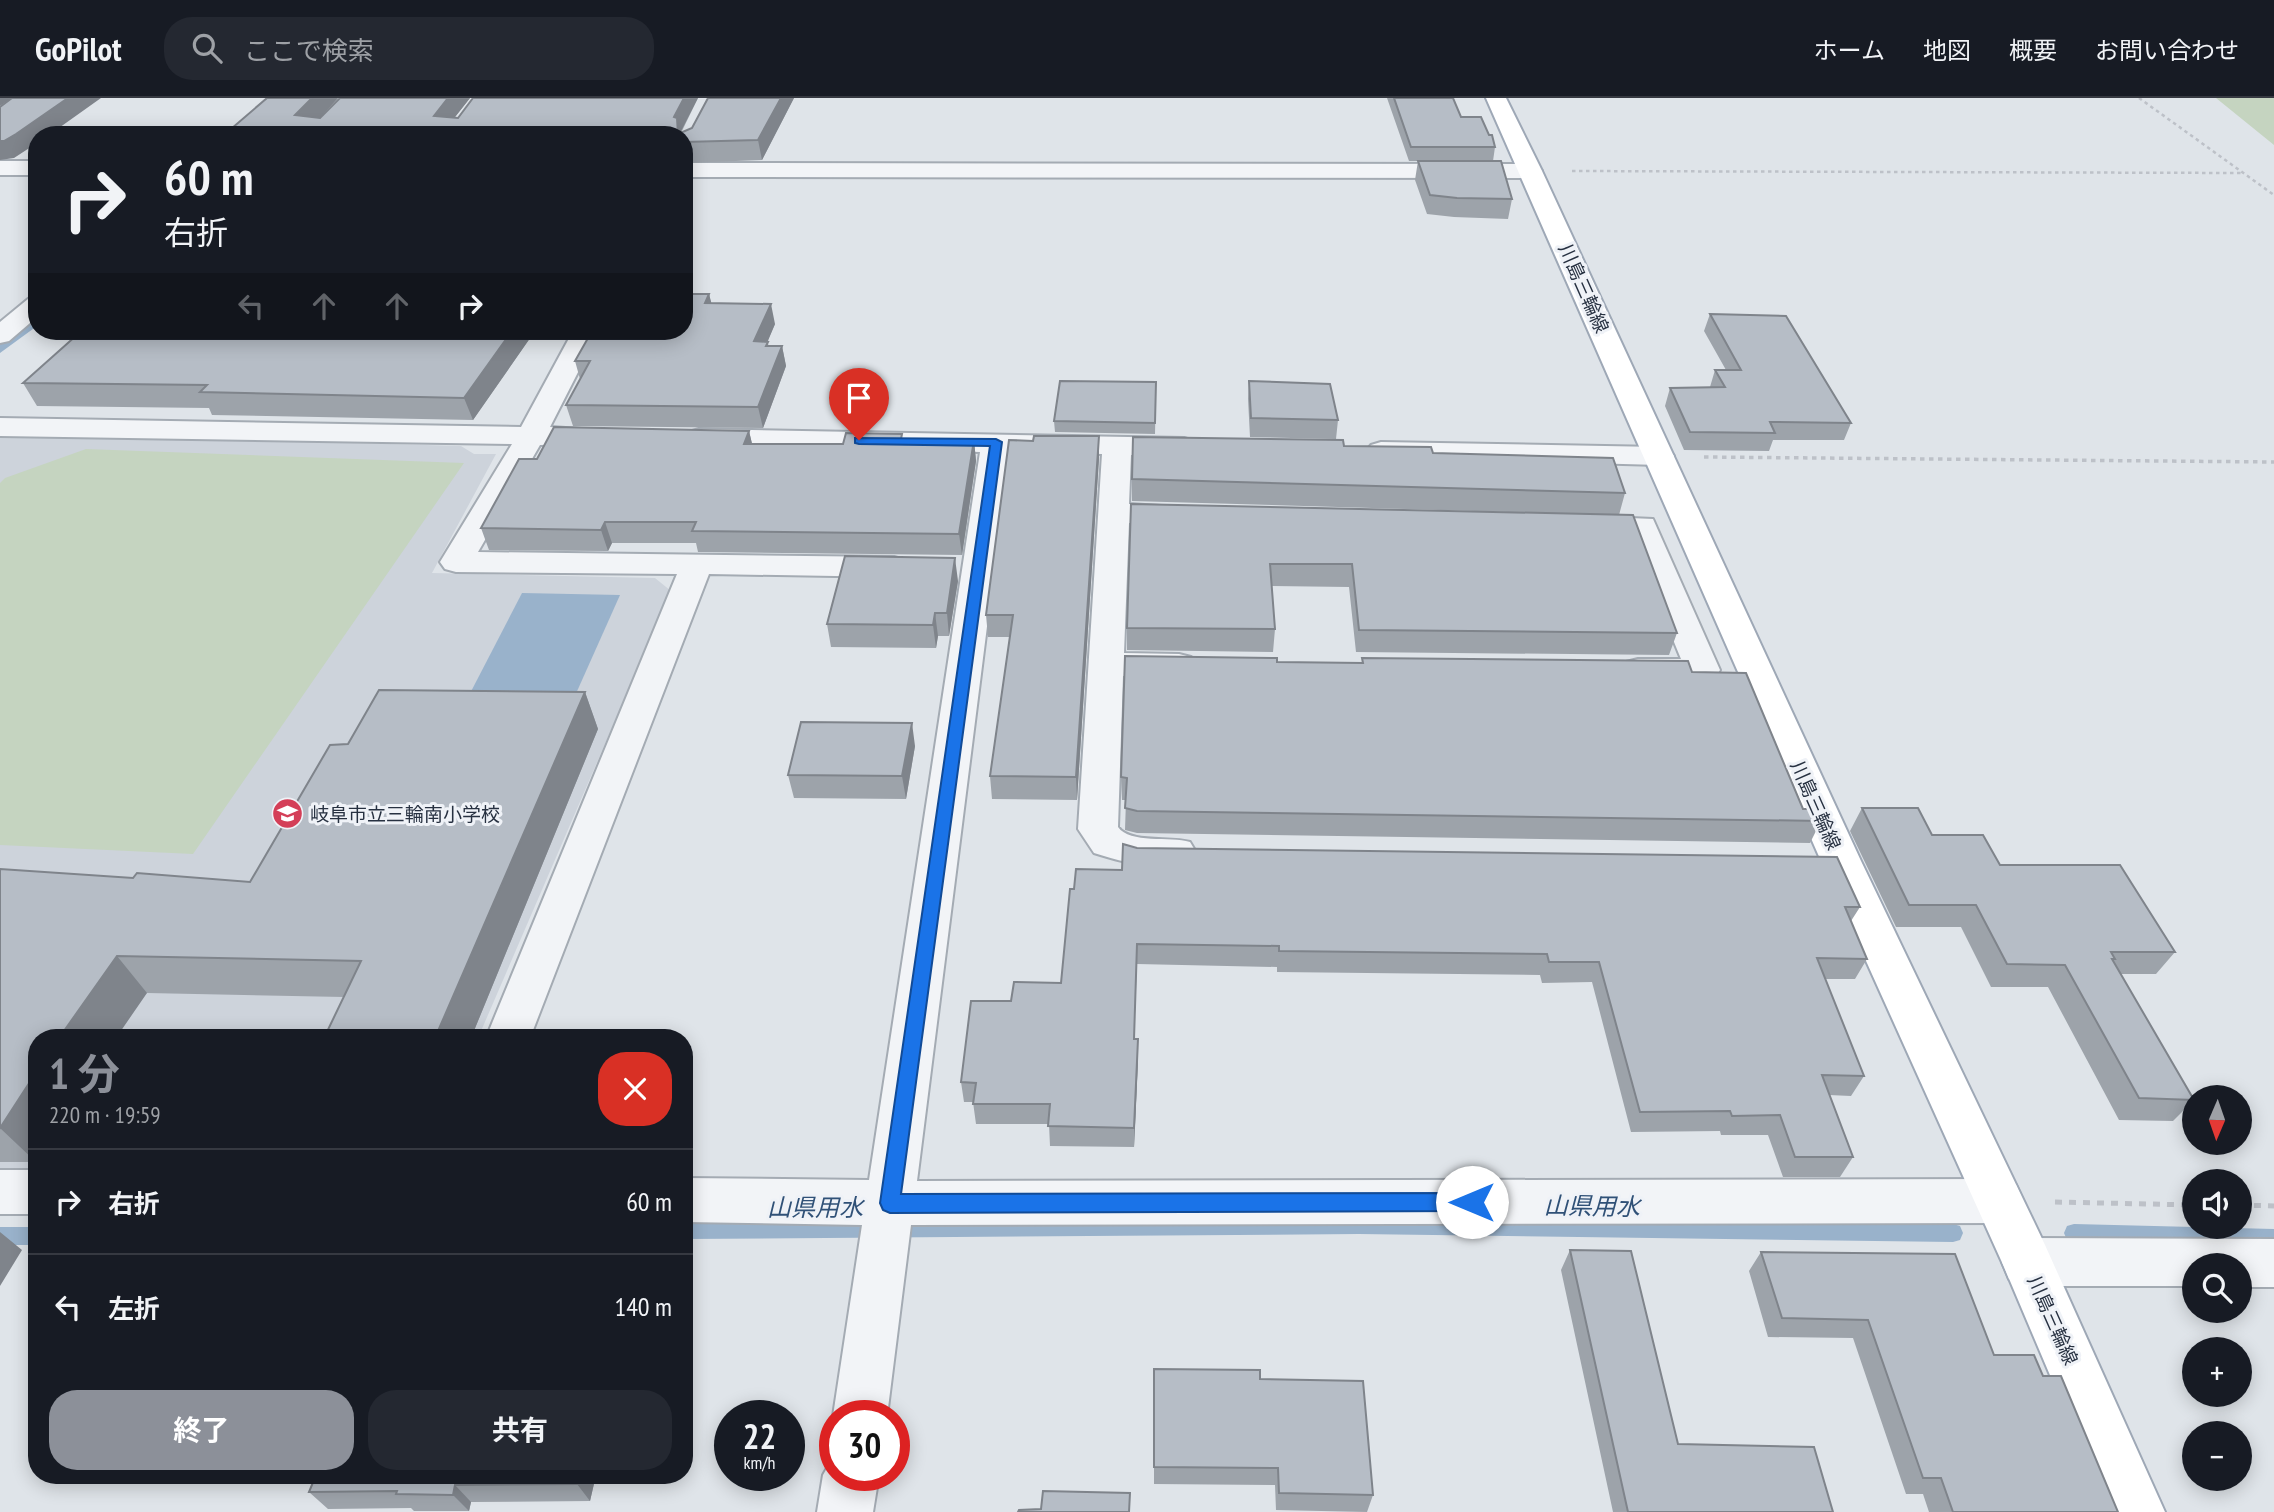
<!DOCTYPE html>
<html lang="ja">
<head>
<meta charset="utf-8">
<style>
	body { margin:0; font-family:"PT Sans Narrow","Noto Sans JP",sans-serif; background:#242831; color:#f1f3f6; height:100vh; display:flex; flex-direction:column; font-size:26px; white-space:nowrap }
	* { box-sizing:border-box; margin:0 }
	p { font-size:23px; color:#9ea1a6 }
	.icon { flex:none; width:38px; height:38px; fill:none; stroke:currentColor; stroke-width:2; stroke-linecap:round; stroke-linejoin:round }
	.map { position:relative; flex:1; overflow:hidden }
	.panel { position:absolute; left:28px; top:931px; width:665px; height:455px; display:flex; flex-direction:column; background:#171b24; border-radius:28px; box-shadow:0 4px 18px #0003 }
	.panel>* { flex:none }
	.top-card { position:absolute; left:28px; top:28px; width:665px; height:214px; border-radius:28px; box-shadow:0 4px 18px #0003; background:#171b24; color:#f1f3f6; overflow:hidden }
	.needle { width:46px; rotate:182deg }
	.buttons { position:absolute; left:2182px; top:987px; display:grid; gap:14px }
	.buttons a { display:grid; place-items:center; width:70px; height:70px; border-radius:50%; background:#171b24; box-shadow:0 4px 18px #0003; font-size:35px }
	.speed { position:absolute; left:714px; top:1302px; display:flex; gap:14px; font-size:35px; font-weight:700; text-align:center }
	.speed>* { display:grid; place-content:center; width:91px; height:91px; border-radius:50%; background:#171b24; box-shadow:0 4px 18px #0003; line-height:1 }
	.speed small { font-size:18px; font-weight:400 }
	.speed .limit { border:10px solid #d22; background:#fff; color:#111 }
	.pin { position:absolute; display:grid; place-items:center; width:60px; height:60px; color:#fff; margin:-72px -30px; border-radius:50% 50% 50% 0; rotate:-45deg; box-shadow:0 0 7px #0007 }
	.pin .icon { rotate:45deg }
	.me { position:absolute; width:77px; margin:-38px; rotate:270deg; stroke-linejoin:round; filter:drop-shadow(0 0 5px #0008) }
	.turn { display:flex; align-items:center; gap:24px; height:147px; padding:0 21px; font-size:32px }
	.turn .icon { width:91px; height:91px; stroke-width:2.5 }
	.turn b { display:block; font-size:49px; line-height:60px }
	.lanes { display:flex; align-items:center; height:66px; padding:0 21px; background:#0003; justify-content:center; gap:35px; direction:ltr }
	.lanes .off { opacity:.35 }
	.round { display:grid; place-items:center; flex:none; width:74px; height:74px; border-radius:28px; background:#242831 }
	.headline { display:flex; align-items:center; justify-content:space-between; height:119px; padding:0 21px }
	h1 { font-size:42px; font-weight:700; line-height:52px; color:#8c9099 }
	.primary-button { display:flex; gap:14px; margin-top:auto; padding:14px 21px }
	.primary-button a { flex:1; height:80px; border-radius:28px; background:#8c9099; color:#fff; font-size:28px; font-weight:700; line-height:80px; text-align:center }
	.primary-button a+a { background:#242831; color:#f1f3f6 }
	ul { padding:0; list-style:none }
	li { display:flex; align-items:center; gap:21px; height:105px; padding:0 21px; border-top:2px solid #363941 }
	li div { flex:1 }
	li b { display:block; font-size:26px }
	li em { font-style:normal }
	header { display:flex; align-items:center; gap:42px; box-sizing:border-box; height:98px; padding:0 35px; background:#171b24; border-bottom:2px solid #363941 }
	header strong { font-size:33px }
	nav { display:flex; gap:38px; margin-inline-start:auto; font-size:24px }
	.search { width:490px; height:63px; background:#242831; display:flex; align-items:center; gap:18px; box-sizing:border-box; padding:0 24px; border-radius:28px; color:#9ea1a6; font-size:26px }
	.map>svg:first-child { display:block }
	.built { fill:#cdd3db }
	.green { fill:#c5d4c0 }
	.water { fill:#99b2cb }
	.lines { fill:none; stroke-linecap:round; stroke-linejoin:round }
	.stream { fill:#99b2cb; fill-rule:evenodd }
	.street-casing { stroke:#a4abb3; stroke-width:4 }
	.primary-casing { stroke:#9ea8b6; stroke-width:4 }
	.path-far2 { stroke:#bdc1c8; stroke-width:2.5; stroke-dasharray:3.5 3.5; stroke-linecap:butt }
	.path-far1 { stroke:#bdc1c8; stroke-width:3.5; stroke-dasharray:4.5 4.5; stroke-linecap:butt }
	.path { stroke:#bdc1c8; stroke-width:5; stroke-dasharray:7 7; stroke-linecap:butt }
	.street { fill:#f2f4f7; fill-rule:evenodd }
	.primary { fill:#fff; fill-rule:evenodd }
	.wall { fill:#9da3aa }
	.shaded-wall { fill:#7f848b }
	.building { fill:#b6bdc6; stroke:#7f848b; stroke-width:2 }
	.route { fill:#1a73e8; stroke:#114b97; stroke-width:2 }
	.labels { text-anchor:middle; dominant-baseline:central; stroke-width:6; stroke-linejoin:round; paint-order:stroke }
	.street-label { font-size:19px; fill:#273141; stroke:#eff2f7 }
	.poi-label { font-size:19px; fill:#273141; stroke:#eff2f7; text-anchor:start }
	.near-water-label { font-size:24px; font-style:italic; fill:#305177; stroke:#eff2f7 }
</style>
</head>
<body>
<header>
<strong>GoPilot</strong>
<div class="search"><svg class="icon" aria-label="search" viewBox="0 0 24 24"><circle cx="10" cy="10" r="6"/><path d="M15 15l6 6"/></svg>ここで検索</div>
<nav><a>ホーム</a><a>地図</a><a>概要</a><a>お問い合わせ</a></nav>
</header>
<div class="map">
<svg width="2274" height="1414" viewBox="0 0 2274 1414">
	<rect width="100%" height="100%" fill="#dfe4e9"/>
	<path class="built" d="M 0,335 L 461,348 L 474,356 L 496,356 L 432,475 L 655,480 L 671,493 L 478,940 L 37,940 L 37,1079 L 0,1079 Z"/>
	<path class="green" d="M 2216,0 L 2274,0 L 2274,47 Z
		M 86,351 L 464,365 L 193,756 L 0,747 L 0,385 L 5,380 Z"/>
	<path class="water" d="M 522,495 L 620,497 L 570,609 L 464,607 Z"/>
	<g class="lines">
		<path class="stream" d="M 37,219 L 37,228 L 0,255 L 0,247 Z
			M 1359,1118 L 1953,1126 L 1960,1128 L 1963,1135 L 1960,1142 L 1953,1144 L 1359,1136 L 684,1141 L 684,1123 Z
			M 2074,1126 L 2274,1131 L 2274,1149 L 2074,1144 L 2067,1142 L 2064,1135 L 2067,1128 Z
			M 0,1129 L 37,1129 L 37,1147 L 0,1147 Z"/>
		<defs>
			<path id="street" d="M 0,63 L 37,63 L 37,77 L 0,77 Z
				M 684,65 L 1531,66 L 1542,73 L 1531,80 L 684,79 Z
				M 37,198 L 37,219 L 9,243 L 0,245 L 0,224 L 28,201 Z
				M 573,233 L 599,233 L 550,329 L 613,333 L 617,339 L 613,345 L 540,347 L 478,454 L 894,459 L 905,462 L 910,469 L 905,476 L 894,479 L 709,476 L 530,940 L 486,940 L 677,476 L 456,474 L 445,471 L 440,464 L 512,346 L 0,338 L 0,320 L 521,329 Z
				M 699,331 L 1184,340 L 1194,343 L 1199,349 L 1194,355 L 1131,357 L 1129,406 L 1193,410 L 1197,417 L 1193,424 L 1182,426 L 1129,425 L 1124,555 L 1179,556 L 1191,559 L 1196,567 L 1191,575 L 1179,578 L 1123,578 L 1118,729 C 1130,746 1170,738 1190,744 L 1196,754 L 1190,764 C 1158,774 1126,765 1094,755 L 1078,731 L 1102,356 L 1009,354 L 917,1083 L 1999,1081 L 2016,1087 L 2023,1103 L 2016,1119 L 1999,1125 L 911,1127 L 887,1318 L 835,1318 L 835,1323 L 833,1318 L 862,1127 L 684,1124 L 684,1080 L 869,1082 L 980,354 L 689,346 L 685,340 L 689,334 Z
				M 1381,344 L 1659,349 L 1669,352 L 1674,358 L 1669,364 L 1659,367 L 1371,359 L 1366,353 L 1371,347 Z
				M 1585,418 L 1653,421 L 1720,572 L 1715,580 C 1689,587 1652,587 1626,580 L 1621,572 L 1626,564 L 1638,561 L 1681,561 L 1630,437 L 1574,434 L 1569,427 L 1574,420 Z
				M 0,1072 L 37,1072 L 37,1116 L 0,1116 Z
				M 2027,1140 L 2274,1141 L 2274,1189 L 2240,1189 L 2240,1167 L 2194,1167 L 2194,1188 L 2027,1188 L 2009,1181 L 2002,1164 L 2009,1147 Z
				M 835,1356 L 835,1377 L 879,1377 L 873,1414 L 817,1414 L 823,1377 Z"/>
			<path id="primary" d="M 1486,0 L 1506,0 L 1542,73 L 1861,763 L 2045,1147 L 2165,1414 L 2108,1414 L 2005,1171 L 1821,763 Z"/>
		</defs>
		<use href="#street" class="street-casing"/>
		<use href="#primary" class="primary-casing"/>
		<path class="path-far2" d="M 2139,0 L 2274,97
			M 1572,73 L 2243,75"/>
		<path class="path-far1" d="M 1704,359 L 2274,364"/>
		<path class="path" d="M 2055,1104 L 2194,1107
			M 2240,1107 L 2274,1108"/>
		<use href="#street" class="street"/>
		<use href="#primary" class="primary"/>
	</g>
	<path class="wall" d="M 267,0 L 338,0 L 320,20 L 340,0 L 470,0 L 454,20 L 458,20 L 473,0 L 698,0 L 681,35 L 692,30 L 708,0 L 794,0 L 762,62 L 684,65 L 684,44 L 224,37 Z
		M 1387,0 L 1453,0 L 1461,19 L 1489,37 L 1495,49 L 1493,63 L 1512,101 L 1508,121 L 1454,119 L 1427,116 L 1415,82 L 1418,63 L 1409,63 Z
		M 709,196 L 711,205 L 775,226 L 767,244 L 769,248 L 782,248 L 786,268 L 763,330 L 573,328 L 566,307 L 580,281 L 575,263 Z
		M 1710,216 L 1851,325 L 1844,342 L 1773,342 L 1769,353 L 1684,352 L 1665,308 L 1670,290 L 1710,289 L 1715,272 L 1726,272 L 1704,233 Z
		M 535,233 L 473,322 L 212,317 L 209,310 L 37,308 L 23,285 L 272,239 Z
		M 1249,283 L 1338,322 L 1336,341 L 1250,339 L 1248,301 Z
		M 1156,284 L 1155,336 L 1055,334 L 1054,323 Z
		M 749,333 L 752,346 L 843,346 L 903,341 L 974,342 L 976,363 L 962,457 L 698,454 L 696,445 L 612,445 L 608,453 L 489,452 L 481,430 L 537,361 Z
		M 1099,338 L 1099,360 L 1077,702 L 992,701 L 990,678 L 1010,539 L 988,539 L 986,517 L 1033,343 Z
		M 1344,348 L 1433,355 L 1625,395 L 1619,417 L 1677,535 L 1669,557 L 1356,554 L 1349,489 L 1272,488 L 1275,531 L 1273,554 L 1127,552 L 1127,530 L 1131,406 L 1543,415 L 1132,403 L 1132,381 Z
		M 958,483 L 949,538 L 938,538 L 936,550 L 831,549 L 827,526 Z
		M 1362,560 L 1692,574 L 1803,711 L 1821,723 L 1810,745 L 1137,735 L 1125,732 L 1126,702 L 1122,702 L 1121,679 L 1277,564 L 1362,565 Z
		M 585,594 L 598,631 L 471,940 L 324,940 L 344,899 L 147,895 L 37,940 L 37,1064 L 0,1064 L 0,771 L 133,780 L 250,784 L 348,646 Z
		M 915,648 L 906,701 L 794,700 L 788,677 Z
		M 1862,710 L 1932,737 L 2000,767 L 2175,854 L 2156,876 L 2120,876 L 2194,1002 L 2173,1023 L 2119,1022 L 2048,889 L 1991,889 L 1961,829 L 1896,829 L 1850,733 Z
		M 1137,750 L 1860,809 L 1851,823 L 1867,861 L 1855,881 L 1825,881 L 1864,978 L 1851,998 L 1829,997 L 1853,1059 L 1840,1079 L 1783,1079 L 1768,1037 L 1721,1037 L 1720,1033 L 1631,1034 L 1592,884 L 1542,885 L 1540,877 L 1277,874 L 1277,869 L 1137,866 L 1134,941 L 1138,941 L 1138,961 L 1134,1049 L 1050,1048 L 1049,1026 L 976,1026 L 973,1004 L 964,1004 L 961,984 L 1011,903 L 1061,885 L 1074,791 L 1122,772 Z
		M 1570,1152 L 1678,1346 L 1833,1414 L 1613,1414 L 1561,1172 Z
		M 1761,1154 L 2043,1278 L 2118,1414 L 1929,1414 L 1923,1396 L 1906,1396 L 1853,1240 L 1768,1239 L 1749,1173 Z
		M 1154,1271 L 1260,1281 L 1373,1397 L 1367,1414 L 1276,1412 L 1275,1387 L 1154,1386 Z
		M 148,1377 L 596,1377 L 590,1403 L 471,1404 L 469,1413 L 414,1413 L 411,1410 L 328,1411 L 309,1394 L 313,1384 L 155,1383 Z"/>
	<path class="shaded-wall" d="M 0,0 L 12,0 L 0,8 Z
		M 68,0 L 101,0 L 49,37 L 37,37 L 37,45 L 14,60 L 0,62 L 0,43 Z
		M 312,0 L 338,0 L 304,37 L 295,17 Z
		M 448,0 L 470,0 L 441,37 L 434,18 Z
		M 684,0 L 698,0 L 680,35 L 678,37 L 674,19 Z
		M 781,0 L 794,0 L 762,62 L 758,42 Z
		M 709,196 L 714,215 L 705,205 Z
		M 771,206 L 775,226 L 759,264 L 754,243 Z
		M 512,233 L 535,233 L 473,322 L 464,300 Z
		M 782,248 L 786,268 L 763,330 L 758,309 Z
		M 749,333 L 754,354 L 744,346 Z
		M 1099,338 L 1099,360 L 1077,702 L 1076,679 Z
		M 974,342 L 976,363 L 962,457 L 959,436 Z
		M 605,424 L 612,445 L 608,453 L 601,432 Z
		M 955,460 L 958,483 L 949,538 L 947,515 Z
		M 935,515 L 938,538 L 936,550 L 933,527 Z
		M 585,594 L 598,631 L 471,940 L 435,940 Z
		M 912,625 L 915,648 L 906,701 L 902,678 Z
		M 117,858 L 147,895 L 116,940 L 59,940 Z
		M 1138,941 L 1138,961 L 1134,1049 L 1134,1030 Z
		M 37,973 L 36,1064 L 0,1030 Z
		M 0,1134 L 22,1152 L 0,1188 Z
		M 579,1377 L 596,1377 L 590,1403 L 577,1386 Z
		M 455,1387 L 471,1404 L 469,1413 L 453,1397 Z"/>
	<path class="building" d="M 12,0 L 68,0 L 16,36 L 4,43 L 0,43 L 0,9 Z
		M 267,0 L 312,0 L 295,17 L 320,20 L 340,0 L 448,0 L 434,18 L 458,20 L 473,0 L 684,0 L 674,19 L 677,20 L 678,36 L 692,30 L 708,0 L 781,0 L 758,42 L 684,44 L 684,37 L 224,37 Z
		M 1394,0 L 1453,0 L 1461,19 L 1481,19 L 1489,37 L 1492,37 L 1495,49 L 1411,49 Z
		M 1418,63 L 1501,63 L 1512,101 L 1457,100 L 1430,97 Z
		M 684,196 L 709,196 L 705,205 L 771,206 L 754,243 L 768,244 L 766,248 L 782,248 L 758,309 L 566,307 L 590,263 L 575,263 L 592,233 L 684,233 Z
		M 1710,216 L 1786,218 L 1851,325 L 1770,324 L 1775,335 L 1690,334 L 1670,290 L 1725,289 L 1715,272 L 1741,272 Z
		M 278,233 L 512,233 L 464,300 L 200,294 L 207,287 L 23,285 L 78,236 L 272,239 Z
		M 1060,283 L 1156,284 L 1155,325 L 1054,323 Z
		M 1249,283 L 1330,286 L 1338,322 L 1251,320 Z
		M 554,329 L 749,333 L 744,346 L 843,346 L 846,335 L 902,336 L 901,341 L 974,342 L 959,436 L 692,433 L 696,424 L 605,424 L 601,432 L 481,430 L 519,361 L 537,361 Z
		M 1034,338 L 1099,338 L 1076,679 L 990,678 L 1013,517 L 986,517 L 1009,342 L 1033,343 Z
		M 1133,339 L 1343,342 L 1344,348 L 1431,349 L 1433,355 L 1613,360 L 1625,395 L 1132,381 Z
		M 1131,406 L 1633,417 L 1677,535 L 1359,532 L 1352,466 L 1270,466 L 1275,531 L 1127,530 Z
		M 845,458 L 955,460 L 947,515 L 935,515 L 933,527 L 827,526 Z
		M 1125,558 L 1277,560 L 1277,564 L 1363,565 L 1362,560 L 1688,563 L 1692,574 L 1746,575 L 1803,711 L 1816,711 L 1821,723 L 1137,713 L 1125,710 L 1127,680 L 1121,679 Z
		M 379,592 L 585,594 L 435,940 L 324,940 L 361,863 L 117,858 L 59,940 L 37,940 L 37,973 L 0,1030 L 0,771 L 133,780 L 137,775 L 250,784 L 330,647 L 348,646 Z
		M 801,624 L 912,625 L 902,678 L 788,677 Z
		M 1862,710 L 1918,710 L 1932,737 L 1983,737 L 2000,767 L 2120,767 L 2175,854 L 2111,854 L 2115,861 L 2112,861 L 2194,1002 L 2139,1000 L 2065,867 L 2007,866 L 1976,807 L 1909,807 Z
		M 1123,746 L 1137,750 L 1837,759 L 1860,809 L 1845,809 L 1867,861 L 1817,860 L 1864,978 L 1822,977 L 1853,1059 L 1795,1059 L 1780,1017 L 1732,1018 L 1730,1013 L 1640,1014 L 1599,864 L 1549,864 L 1547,856 L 1279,853 L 1279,848 L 1137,846 L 1134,941 L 1138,941 L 1134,1030 L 1048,1028 L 1050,1006 L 973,1006 L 976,985 L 961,984 L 971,903 L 1011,903 L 1014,884 L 1061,885 L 1070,791 L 1074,791 L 1076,771 L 1122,772 Z
		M 1570,1152 L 1631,1153 L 1678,1346 L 1814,1349 L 1833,1414 L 1628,1414 Z
		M 1761,1154 L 1955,1156 L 1994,1257 L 2034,1257 L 2043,1278 L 2061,1278 L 2118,1414 L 1953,1414 L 1941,1380 L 1923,1380 L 1868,1222 L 1782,1220 Z
		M 1154,1271 L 1260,1272 L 1260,1281 L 1363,1283 L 1373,1397 L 1279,1395 L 1278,1370 L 1154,1369 Z
		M 316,1377 L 579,1377 L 577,1386 L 455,1387 L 453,1397 L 396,1396 L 397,1393 L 309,1394 Z
		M 1043,1393 L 1130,1395 L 1129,1414 L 1018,1414 L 1019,1412 L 1041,1411 Z"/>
	<path class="route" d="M 855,340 L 996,341 L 1002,344 L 901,1096 L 1472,1095 L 1479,1098 L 1482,1104 L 1479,1111 L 1472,1113 L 890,1115 L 883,1112 L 880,1105 L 990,348 L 859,346 L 855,345 Z"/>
	<defs>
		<symbol id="school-disc" viewBox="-11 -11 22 22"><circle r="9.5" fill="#d43f58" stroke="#eff2f7"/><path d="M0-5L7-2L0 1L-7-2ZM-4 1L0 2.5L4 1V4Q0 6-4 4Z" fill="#fff"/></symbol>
	</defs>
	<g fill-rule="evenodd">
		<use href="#school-disc" x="270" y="698" width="35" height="35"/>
	</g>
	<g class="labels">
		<g class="street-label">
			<text transform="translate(1584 190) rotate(66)">川島三輪線</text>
			<text transform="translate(1816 707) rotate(66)">川島三輪線</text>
			<text transform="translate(2053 1222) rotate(66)">川島三輪線</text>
		</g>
		<g class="poi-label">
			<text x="310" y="716">岐阜市立三輪南小学校</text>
		</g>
		<g class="near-water-label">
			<text transform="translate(1592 1108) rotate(1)">山県用水</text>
			<text x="815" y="1109">山県用水</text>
		</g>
	</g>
</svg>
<div class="buttons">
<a><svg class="needle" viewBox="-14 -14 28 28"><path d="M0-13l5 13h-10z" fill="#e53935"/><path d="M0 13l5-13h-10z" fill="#9ea1a6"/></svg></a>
<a><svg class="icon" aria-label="sound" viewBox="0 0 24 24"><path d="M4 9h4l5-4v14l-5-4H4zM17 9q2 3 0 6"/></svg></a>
<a><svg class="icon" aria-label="search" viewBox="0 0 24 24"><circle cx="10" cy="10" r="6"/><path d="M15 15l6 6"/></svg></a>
<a>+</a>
<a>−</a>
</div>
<div class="speed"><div>22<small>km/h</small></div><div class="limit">30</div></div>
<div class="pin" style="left:859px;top:342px;background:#d93025"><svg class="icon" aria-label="arrive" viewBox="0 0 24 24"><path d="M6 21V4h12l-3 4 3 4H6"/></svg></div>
<svg class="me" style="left:1472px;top:1104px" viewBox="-20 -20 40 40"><circle r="19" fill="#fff"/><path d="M0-13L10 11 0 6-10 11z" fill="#1a73e8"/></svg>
<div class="top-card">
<div class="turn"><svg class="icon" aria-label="right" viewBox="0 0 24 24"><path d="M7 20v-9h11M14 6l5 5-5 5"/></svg><div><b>60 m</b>右折</div></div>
<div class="lanes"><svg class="icon off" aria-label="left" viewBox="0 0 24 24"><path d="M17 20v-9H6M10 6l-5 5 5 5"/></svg><svg class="icon off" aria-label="ahead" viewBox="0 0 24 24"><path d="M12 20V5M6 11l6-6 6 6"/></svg><svg class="icon off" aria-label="ahead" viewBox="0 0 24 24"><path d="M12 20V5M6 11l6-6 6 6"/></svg><svg class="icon" aria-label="right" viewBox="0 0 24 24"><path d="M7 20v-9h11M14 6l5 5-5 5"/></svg></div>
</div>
<section class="panel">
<div class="headline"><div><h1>1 分</h1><p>220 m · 19:59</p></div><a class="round" style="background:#d93025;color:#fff"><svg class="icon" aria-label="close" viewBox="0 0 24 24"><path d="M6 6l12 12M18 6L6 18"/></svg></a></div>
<ul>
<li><svg class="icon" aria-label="right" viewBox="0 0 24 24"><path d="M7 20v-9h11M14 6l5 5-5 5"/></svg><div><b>右折</b></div><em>60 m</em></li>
<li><svg class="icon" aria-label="left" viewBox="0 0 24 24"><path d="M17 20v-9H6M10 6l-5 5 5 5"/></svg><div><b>左折</b></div><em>140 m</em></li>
</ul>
<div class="primary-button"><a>終了</a><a>共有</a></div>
</section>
</div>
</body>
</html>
